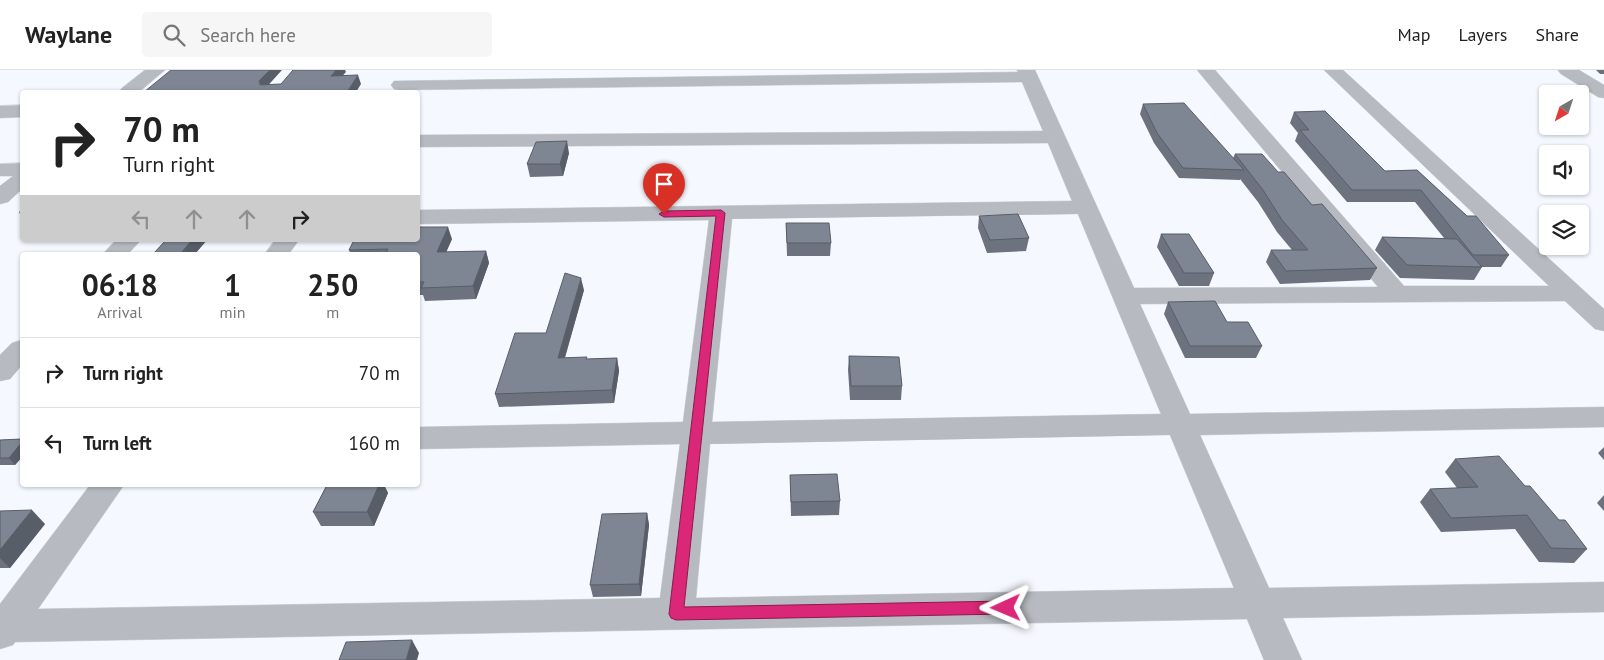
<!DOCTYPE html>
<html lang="en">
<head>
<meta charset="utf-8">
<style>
	body { margin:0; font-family:"PT Sans",sans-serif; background:#f6f6f6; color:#222; height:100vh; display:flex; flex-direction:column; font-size:19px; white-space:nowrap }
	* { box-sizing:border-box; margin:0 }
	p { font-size:16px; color:#767676 }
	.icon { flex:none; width:28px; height:28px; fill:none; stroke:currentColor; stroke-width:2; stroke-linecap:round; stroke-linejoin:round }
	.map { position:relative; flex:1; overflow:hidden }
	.drawer { position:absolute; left:20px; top:182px; width:400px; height:235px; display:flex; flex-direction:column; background:#fff; border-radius:5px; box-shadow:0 1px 4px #0004 }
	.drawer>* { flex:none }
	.banner { position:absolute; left:20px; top:20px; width:400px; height:152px; border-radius:5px; box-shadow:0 1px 4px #0004; background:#fff; color:#222; overflow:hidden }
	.needle { width:32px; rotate:219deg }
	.fabs { position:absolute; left:1539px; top:15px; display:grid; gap:10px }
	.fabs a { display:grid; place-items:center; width:50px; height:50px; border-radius:5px; background:#fff; box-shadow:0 1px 4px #0004; font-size:25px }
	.pin { position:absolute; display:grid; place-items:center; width:42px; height:42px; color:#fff; margin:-51px -21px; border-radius:50% 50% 50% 0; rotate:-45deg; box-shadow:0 0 5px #0007 }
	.pin .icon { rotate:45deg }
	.me { position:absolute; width:55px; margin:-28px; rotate:269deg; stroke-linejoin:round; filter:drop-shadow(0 0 4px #0008) }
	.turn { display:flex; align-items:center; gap:18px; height:105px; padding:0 20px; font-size:22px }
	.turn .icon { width:65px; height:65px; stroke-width:2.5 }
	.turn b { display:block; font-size:35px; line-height:42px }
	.lanes { display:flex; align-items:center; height:48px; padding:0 20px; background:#0003; justify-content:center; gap:25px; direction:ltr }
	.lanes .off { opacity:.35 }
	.eta { display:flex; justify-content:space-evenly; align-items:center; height:85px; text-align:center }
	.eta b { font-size:30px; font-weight:700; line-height:35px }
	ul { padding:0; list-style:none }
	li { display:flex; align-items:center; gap:15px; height:70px; padding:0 20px; border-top:1px solid #e0e0e0 }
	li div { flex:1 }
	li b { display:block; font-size:19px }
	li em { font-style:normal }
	header { display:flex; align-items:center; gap:30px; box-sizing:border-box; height:70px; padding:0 25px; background:#fff; border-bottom:1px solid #e0e0e0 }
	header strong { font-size:24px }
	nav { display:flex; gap:28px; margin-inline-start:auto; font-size:18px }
	.search { width:350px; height:45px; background:#f6f6f6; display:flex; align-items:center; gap:12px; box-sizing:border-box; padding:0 18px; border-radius:5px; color:#767676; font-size:19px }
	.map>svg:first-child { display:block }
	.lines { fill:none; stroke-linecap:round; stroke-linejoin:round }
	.minor-casing { stroke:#d2d5db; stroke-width:1 }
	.minor { fill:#b7bbc1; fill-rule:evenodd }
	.wall { fill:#6c737f }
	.shaded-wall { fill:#585e68 }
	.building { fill:#7e8694; stroke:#585e68 }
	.route { fill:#db2777; stroke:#8e194d }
</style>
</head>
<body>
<header>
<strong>Waylane</strong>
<div class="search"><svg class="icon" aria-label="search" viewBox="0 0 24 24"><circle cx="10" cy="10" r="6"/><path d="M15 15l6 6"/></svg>Search here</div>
<nav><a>Map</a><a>Layers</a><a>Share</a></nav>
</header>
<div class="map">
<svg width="1604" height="590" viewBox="0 0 1604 590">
	<rect width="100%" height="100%" fill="#f5f8ff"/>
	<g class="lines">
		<defs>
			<path id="minor" d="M 145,0 L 165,0 L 139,22 L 119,22 L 122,18 Z
				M 1017,0 L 1035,0 L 1134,218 L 1378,217 L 1197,0 L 1215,0 L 1404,216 L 1549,216 L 1324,0 L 1343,0 L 1604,239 L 1604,261 L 1595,259 L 1565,231 L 1140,234 L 1190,344 L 1604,337 L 1604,357 L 1200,365 L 1269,518 L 1604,512 L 1604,542 L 1283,548 L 1302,590 L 1264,590 L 1247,549 L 15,572 L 13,575 L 0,579 L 0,534 L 90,415 L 124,415 L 38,539 L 660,528 L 680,374 L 418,379 L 418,357 L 683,352 L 709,150 L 418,154 L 418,140 L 1072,131 L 1048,73 L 418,77 L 418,65 L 1043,61 L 1022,12 L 400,20 L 394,19 L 391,15 L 394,11 L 1018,2 ZM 1078,144 L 1161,344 L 712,352 L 732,149 ZM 1170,365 L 1234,518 L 696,528 L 710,374 Z
				M 1558,0 L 1579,0 L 1604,15 L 1604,28 L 1598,27 L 1561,4 Z
				M 22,35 L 22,47 L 0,48 L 0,36 Z
				M 22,93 L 22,119 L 8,132 L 0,134 L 0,116 L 13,106 L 0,106 L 0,94 Z
				M 116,170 L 141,170 L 127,185 L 102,185 Z
				M 275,170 L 299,170 L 288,185 L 264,185 Z
				M 22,270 L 22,295 L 10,309 L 0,311 L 0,285 L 12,273 Z"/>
		</defs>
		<use href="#minor" class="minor-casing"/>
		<use href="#minor" class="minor"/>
	</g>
	<path class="wall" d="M 1596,0 L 1604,0 L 1604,4 L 1600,4 Z
		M 1143,34 L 1233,88 L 1235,84 L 1278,102 L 1377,198 L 1370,210 L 1280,214 L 1266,192 L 1271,180 L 1292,180 L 1277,162 L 1258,132 L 1240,109 L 1240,110 L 1179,108 L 1154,73 L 1140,44 Z
		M 1294,42 L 1385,101 L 1417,100 L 1509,185 L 1501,197 L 1482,197 L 1474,210 L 1400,208 L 1375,180 L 1382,167 L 1444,168 L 1415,132 L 1347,132 L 1295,71 L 1298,63 L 1290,53 Z
		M 569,83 L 563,106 L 530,107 L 527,94 Z
		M 22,139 L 22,148 L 19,142 Z
		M 979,146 L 1029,168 L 1026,181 L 987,183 L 978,158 Z
		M 786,153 L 831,173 L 830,186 L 787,186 Z
		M 1161,164 L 1214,203 L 1209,216 L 1179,216 L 1157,177 Z
		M 452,169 L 446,182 L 486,181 L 489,193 L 476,229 L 425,231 L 423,225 L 418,225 L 418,185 L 351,185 L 349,180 Z
		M 166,170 L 207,170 L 194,185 L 155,185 L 154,183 Z
		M 584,220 L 565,288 L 587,289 L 617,288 L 619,301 L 614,333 L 499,337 L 495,324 L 546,263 Z
		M 1168,232 L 1227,252 L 1262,276 L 1256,288 L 1185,288 L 1164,244 Z
		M 849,286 L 902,316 L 901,330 L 850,330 L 848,300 Z
		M 22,369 L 22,387 L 15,395 L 0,395 L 0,370 Z
		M 1604,377 L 1604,390 L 1598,383 Z
		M 1455,389 L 1525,416 L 1559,450 L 1587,479 L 1574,493 L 1539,492 L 1515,459 L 1441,462 L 1420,432 L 1430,419 L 1457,418 L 1445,402 Z
		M 790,405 L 840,431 L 839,445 L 791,446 Z
		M 327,415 L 384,415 L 388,423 L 374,456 L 321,456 L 313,442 Z
		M 1604,425 L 1604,441 L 1597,433 Z
		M 0,441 L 45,454 L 10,498 L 0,498 Z
		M 647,443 L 649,455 L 641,526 L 593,527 L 590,515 Z"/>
	<path class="shaded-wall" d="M 270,0 L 282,0 L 263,21 L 259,11 Z
		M 336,0 L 345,0 L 346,2 L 334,15 L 331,6 Z
		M 358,5 L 361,14 L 356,22 L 347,22 Z
		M 567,71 L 569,83 L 563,106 L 560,94 Z
		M 448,157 L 452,169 L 441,194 L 437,182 Z
		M 192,170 L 207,170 L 194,185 L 182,185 L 181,183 Z
		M 486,181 L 489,193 L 476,229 L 473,216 Z
		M 581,208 L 584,220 L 561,300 L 558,288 Z
		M 617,288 L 619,301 L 614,333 L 612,320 Z
		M 22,372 L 22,387 L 15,395 L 9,388 Z
		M 379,415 L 384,415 L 388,423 L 374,456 L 367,442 Z
		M 32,440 L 45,454 L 10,498 L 0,488 L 0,480 Z
		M 647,443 L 649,455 L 641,526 L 639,514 Z
		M 412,570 L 419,583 L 417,590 L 406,590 Z"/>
	<path class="building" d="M 171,0 L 270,0 L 259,11 L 260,15 L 281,14 L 293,0 L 336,0 L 331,6 L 358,5 L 347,22 L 144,22 Z
		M 1184,33 L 1244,100 L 1183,98 L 1157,63 L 1143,34 Z
		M 1325,41 L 1385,101 L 1417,100 L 1467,146 L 1476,146 L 1509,185 L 1473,185 L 1421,120 L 1352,120 L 1300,60 L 1309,60 L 1294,42 Z
		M 567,71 L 560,94 L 527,94 L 536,72 Z
		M 1235,84 L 1262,84 L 1278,102 L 1284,102 L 1312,135 L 1322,134 L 1377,198 L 1286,201 L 1271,180 L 1308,180 L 1282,150 L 1263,120 Z
		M 1018,144 L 1029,168 L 990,170 L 979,146 Z
		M 786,153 L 829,153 L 831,173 L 787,173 Z
		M 418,157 L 448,157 L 437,182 L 486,181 L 473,216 L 421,218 L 424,212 L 418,212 L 418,185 L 385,185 L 388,179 L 349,180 L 354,170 L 418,170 Z
		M 1161,164 L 1189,164 L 1214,203 L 1184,203 Z
		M 1382,167 L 1457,169 L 1482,197 L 1407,195 Z
		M 166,170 L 192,170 L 181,183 L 154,183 Z
		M 565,203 L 581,208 L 558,288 L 587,287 L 586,289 L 617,288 L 612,320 L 495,324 L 515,263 L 546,263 Z
		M 1215,231 L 1227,252 L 1248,252 L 1262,276 L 1190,276 L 1168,232 Z
		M 849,286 L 899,287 L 902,316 L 851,316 Z
		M 22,369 L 22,372 L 9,388 L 0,388 L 0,370 Z
		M 1499,386 L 1525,416 L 1530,416 L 1559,450 L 1565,450 L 1587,479 L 1551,478 L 1527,445 L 1451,448 L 1430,419 L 1478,417 L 1455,389 Z
		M 837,404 L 840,431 L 791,432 L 790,405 Z
		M 327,415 L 379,415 L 367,442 L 313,442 Z
		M 32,440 L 0,480 L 0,441 Z
		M 647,443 L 639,514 L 590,515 L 602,444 Z
		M 412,570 L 406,590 L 339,590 L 346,572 Z"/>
	<path class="route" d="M 721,140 L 725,143 L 684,537 L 1006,531 L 1011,533 L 1014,538 L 1011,542 L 1006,544 L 676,550 L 671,548 L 669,544 L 716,146 L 664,147 L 659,144 L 664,141 Z"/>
</svg>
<div class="fabs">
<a><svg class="needle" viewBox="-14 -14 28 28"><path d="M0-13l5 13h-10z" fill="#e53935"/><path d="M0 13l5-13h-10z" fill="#767676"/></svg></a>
<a><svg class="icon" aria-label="sound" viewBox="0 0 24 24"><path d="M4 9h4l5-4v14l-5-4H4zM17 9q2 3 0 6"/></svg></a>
<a><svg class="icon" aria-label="layers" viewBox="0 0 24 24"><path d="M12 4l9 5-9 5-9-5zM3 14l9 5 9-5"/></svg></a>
</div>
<div class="pin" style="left:664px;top:144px;background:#d93025"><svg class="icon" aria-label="arrive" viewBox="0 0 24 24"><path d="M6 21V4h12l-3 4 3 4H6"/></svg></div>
<svg class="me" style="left:1006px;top:538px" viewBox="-20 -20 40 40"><path d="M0-17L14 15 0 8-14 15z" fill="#db2777" stroke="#fff" stroke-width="4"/></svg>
<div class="banner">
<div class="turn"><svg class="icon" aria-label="right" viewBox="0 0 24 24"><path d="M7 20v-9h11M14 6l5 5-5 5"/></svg><div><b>70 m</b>Turn right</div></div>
<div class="lanes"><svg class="icon off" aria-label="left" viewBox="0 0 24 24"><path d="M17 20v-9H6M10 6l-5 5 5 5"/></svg><svg class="icon off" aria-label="ahead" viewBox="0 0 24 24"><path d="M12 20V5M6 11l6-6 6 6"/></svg><svg class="icon off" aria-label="ahead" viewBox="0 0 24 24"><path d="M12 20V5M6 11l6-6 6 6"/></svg><svg class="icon" aria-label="right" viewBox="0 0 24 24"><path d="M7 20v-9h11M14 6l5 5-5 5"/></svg></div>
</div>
<section class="drawer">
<div class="eta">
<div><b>06:18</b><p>Arrival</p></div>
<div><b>1</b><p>min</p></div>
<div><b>250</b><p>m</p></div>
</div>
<ul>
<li><svg class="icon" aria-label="right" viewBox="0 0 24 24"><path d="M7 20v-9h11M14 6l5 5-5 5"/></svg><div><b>Turn right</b></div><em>70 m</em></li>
<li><svg class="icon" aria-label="left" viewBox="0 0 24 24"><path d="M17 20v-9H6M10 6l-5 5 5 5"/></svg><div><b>Turn left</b></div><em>160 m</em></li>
</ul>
</section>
</div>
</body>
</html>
